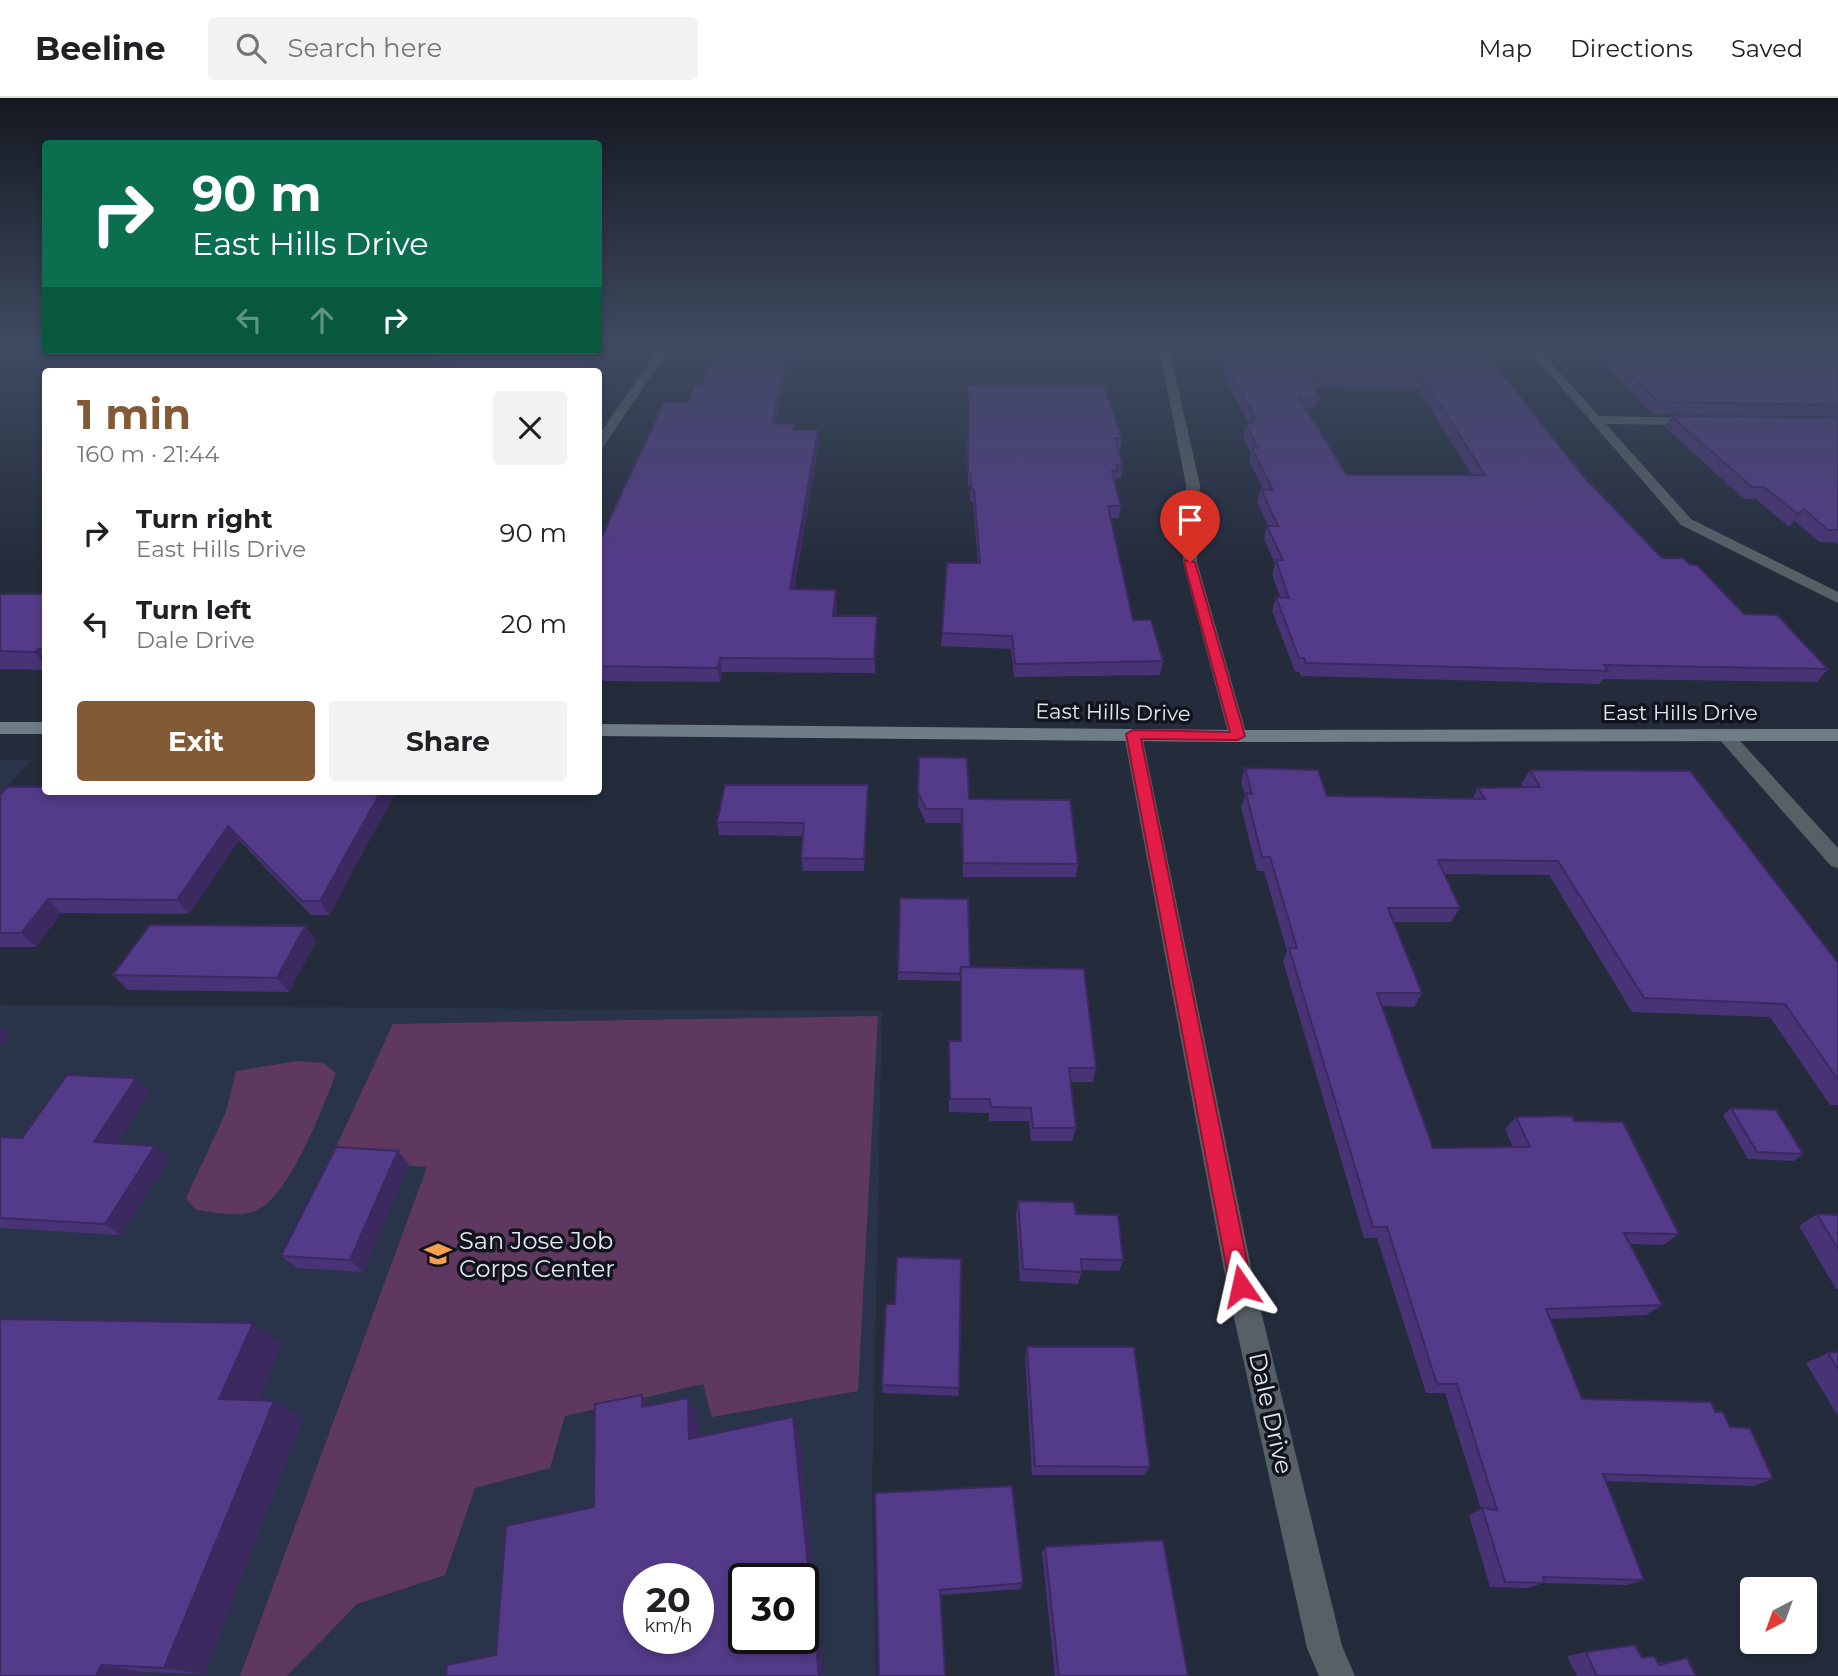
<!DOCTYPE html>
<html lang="en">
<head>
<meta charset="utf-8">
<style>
	body { margin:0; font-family:Montserrat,sans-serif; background:#f2f2f2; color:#202124; height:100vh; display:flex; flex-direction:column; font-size:26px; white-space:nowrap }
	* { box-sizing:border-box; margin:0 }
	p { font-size:23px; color:#757577 }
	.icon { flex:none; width:38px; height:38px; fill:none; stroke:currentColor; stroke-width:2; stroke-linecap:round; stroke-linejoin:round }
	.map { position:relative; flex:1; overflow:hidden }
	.drawer { position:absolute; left:42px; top:270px; width:560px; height:427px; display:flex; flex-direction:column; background:#fff; border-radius:7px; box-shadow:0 4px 10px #0003 }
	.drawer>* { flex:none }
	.guide { position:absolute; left:42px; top:42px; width:560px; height:214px; border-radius:7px; box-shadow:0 4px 10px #0003; background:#0b6e4f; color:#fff; overflow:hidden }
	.needle { width:46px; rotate:221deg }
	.buttons { position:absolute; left:1740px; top:1479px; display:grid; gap:14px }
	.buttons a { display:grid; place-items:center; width:77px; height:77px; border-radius:7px; background:#fff; box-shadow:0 4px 10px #0003; font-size:35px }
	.speed { position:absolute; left:623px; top:1465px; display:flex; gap:14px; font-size:35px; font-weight:700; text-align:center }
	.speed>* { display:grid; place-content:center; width:91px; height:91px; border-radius:50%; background:#fff; box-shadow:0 4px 10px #0003; line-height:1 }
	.speed small { font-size:18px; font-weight:400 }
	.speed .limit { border:4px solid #111; border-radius:10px; background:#fff; color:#111 }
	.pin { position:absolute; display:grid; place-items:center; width:60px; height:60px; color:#fff; margin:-72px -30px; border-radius:50% 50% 50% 0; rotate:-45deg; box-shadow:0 0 7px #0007 }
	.pin .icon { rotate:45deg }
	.me { position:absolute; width:77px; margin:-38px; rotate:349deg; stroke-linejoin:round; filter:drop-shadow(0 0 5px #0008) }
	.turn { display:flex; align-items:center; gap:24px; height:147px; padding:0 35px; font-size:32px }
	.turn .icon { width:91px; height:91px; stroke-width:2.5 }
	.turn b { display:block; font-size:49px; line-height:60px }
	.lanes { display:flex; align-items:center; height:66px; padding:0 35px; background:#0003; justify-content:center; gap:35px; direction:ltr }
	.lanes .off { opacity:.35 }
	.round { display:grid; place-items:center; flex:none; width:74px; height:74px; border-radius:7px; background:#f2f2f2 }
	.headline { display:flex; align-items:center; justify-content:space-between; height:119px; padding:0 35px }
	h1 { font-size:42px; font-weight:700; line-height:52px; color:#825a36 }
	.action { display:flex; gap:14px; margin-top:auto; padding:14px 35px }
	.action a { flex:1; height:80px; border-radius:7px; background:#825a36; color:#fff; font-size:28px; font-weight:700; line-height:80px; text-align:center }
	.action a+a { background:#f2f2f2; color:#202124 }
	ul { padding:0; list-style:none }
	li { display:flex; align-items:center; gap:21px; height:91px; padding:0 35px }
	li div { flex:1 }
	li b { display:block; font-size:26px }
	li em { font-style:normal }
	header { display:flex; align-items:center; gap:42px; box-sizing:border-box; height:98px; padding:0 35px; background:#fff; border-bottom:2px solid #e0e0e0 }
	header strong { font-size:33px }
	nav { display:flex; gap:38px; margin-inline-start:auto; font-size:24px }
	.search { width:490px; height:63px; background:#f2f2f2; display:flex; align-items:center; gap:18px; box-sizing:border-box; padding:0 24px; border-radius:7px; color:#757577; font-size:26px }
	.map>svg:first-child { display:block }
	.built { fill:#29344a; fill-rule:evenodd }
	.green { fill:#5e385e }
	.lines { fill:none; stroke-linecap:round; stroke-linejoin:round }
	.street { fill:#576066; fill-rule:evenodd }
	.secondary { fill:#6f7e86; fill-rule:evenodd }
	.wall { fill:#483376; fill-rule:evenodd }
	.shaded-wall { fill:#3b2960 }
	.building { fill:#543b89; stroke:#3b2960; stroke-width:2; fill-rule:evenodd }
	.route { fill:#e11d48; stroke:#92132f; stroke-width:2 }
	.labels { text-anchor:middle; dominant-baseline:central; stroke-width:7; stroke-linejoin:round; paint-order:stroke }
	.street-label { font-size:21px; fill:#e2e7f2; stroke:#11141c }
	.near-poi-label { font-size:24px; fill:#e2e7f2; stroke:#11141c; text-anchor:start }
	.near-street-label { font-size:24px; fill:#e2e7f2; stroke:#11141c }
</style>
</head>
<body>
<header>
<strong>Beeline</strong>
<div class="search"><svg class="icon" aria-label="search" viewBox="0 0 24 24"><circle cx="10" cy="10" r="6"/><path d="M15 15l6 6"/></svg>Search here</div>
<nav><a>Map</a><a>Directions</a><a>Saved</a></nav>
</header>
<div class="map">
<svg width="1838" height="1578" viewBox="0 0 1838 1578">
	<rect width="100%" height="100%" fill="#242c3c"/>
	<path class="built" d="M 0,662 L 32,662 L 0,696 Z
		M 0,907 L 882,913 L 872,1399 L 876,1578 L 0,1578 ZM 639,1480 L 698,1480 L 698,1540 L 639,1540 ZM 744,1480 L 803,1480 L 803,1540 L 744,1540 Z"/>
	<path class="green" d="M 878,918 L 858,1293 L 712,1319 L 703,1286 L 565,1318 L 550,1370 L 475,1390 L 445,1477 L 357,1506 L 287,1578 L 240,1578 L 427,1069 L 330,1062 L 393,926 Z
		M 297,963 L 323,965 L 336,975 C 323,1009 289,1101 255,1113 C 236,1120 215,1114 196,1112 L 186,1100 L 226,1014 L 236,973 Z"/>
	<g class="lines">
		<path class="street" d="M 663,245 L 673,245 L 602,351 L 598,352 L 598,338 Z
			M 1158,245 L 1168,245 L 1200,387 L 1197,464 L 1247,638 L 1238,644 L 1229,638 L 1183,464 L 1186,387 Z
			M 1523,245 L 1533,245 L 1599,318 L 1700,320 L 1702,323 L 1696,327 L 1606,326 L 1691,421 L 1838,494 L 1838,505 L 1681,427 Z
			M 1133,631 L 1142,637 L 1255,1188 L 1342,1548 L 1355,1578 L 1319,1578 L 1307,1550 L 1227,1188 L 1124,637 Z
			M 1725,631 L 1731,633 L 1838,750 L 1838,770 L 1831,768 L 1719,641 L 1716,637 L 1719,633 Z"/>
		<path class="secondary" d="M 0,624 L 46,624 L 46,636 L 0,636 Z
			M 598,626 L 1238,632 L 1838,631 L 1838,643 L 1238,644 L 598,638 Z"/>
	</g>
	<path class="wall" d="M 723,245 L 860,245 L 859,251 L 799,251 L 798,260 L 790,260 L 776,325 L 795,332 L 818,332 L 819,345 L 794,492 L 837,506 L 836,518 L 877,532 L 875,575 L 722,574 L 720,584 L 598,583 L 598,448 L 688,304 L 702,287 L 719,256 Z
		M 1213,245 L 1472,245 L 1583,378 L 1662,460 L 1690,467 L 1744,516 L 1828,571 L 1817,584 L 1603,581 L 1599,586 L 1301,578 L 1299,574 L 1295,573 L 1272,513 L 1276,499 L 1280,499 L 1272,476 L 1275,466 L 1264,441 L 1267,428 L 1268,428 L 1257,404 L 1261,391 L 1263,391 L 1249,362 L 1251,355 L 1243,339 L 1246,326 L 1249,326 L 1224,279 L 1226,271 ZM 1315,290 L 1418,291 L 1472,377 L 1347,377 L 1306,310 L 1315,310 L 1319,299 L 1315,292 Z
		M 1585,245 L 1838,245 L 1838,319 L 1652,316 Z
		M 443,252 L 596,273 L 431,273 L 429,268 Z
		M 968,299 L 1122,340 L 1120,352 L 1118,352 L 1123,368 L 1121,380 L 1116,380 L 1115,385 L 1121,408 L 1119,420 L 1111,420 L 1133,522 L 1163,563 L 1160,577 L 1014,579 L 1011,551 L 941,548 L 942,535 L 978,465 L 973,404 L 970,404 L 970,388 L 968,388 Z
		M 1671,318 L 1838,320 L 1838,447 L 1835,444 L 1819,444 L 1795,423 L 1789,429 L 1756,401 L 1744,401 L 1665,329 Z
		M 0,496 L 46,496 L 46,572 L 0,571 Z
		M 919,659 L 969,701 L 1078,766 L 1076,779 L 963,779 L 961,725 L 926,725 L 918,708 Z
		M 1245,670 L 1327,698 L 1472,701 L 1478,690 L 1523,689 L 1521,686 L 1530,672 L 1838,865 L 1838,1007 L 1830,1007 L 1770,919 L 1632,914 L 1549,777 L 1445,776 L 1460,810 L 1451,824 L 1394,824 L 1422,895 L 1414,909 L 1382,908 L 1433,1050 L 1513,1049 L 1505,1031 L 1516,1019 L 1574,1023 L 1679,1136 L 1663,1147 L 1630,1146 L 1662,1207 L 1646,1217 L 1550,1221 L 1582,1301 L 1715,1314 L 1730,1329 L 1773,1381 L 1753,1388 L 1606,1383 L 1644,1482 L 1626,1487 L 1543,1485 L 1528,1490 L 1490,1489 L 1469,1417 L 1481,1411 L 1445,1295 L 1426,1295 L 1377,1140 L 1364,1140 L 1283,863 L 1287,853 L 1264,773 L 1257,773 L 1241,709 L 1245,698 L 1241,684 Z
		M 868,687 L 868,700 L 864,773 L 803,773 L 801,760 L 803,738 L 719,737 L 717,724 Z
		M 46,693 L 392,693 L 394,697 L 329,817 L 311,817 L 239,742 L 189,816 L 61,815 L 36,849 L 0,849 L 0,697 Z
		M 305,828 L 316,843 L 289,894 L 128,892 L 113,877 Z
		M 970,869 L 1096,970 L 1093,984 L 1071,984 L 1076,1030 L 1072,1043 L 1031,1043 L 1029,1023 L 989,1023 L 989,1015 L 949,1014 L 949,943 L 960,943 L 960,883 L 898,882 L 898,874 Z
		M 136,980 L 150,992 L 116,1046 L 169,1060 L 121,1137 L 0,1130 L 0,1039 L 22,1040 Z
		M 1731,1010 L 1803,1056 L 1794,1063 L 1748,1061 L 1723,1017 Z
		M 409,1066 L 363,1174 L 296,1170 L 281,1158 Z
		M 1018,1103 L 1076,1116 L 1123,1162 L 1119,1173 L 1082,1172 L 1078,1186 L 1020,1183 L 1016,1116 Z
		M 1817,1116 L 1838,1117 L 1838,1191 L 1836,1191 L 1799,1128 Z
		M 282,1245 L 258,1303 L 274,1303 L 303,1320 L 204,1576 L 144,1574 L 0,1578 Z
		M 1027,1249 L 1150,1369 L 1144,1377 L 1032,1377 L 1025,1259 Z
		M 1838,1254 L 1838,1318 L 1806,1265 L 1828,1255 Z
		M 882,1287 L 959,1290 L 958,1298 L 883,1295 Z
		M 875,1395 L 1023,1485 L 1020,1491 L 940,1497 Z
		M 1045,1449 L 1188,1578 L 1055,1578 L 1042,1455 Z
		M 1586,1554 L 1658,1565 L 1687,1560 L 1696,1578 L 1577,1578 L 1567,1558 Z"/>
	<path class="shaded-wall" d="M 0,245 L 20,245 L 0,256 Z
		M 600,245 L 613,245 L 596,273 L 583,273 L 596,252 L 598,252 L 598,248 Z
		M 797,245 L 799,245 L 799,251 L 798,260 Z
		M 789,248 L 790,260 L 773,338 L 772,325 Z
		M 818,332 L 819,345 L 791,506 L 790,491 Z
		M 1804,411 L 1795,423 L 1789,429 L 1798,416 Z
		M 836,492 L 837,506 L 834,532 L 833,518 Z
		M 877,518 L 877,532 L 875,575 L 874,561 Z
		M 38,551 L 46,560 L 46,568 L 35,554 Z
		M 720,560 L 722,574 L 720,584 L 717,570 Z
		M 868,687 L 868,700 L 864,773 L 864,761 Z
		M 381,693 L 392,693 L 394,697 L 329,817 L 320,803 Z
		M 228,728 L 239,742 L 189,816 L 177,802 Z
		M 48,801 L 61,815 L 36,849 L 21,835 Z
		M 305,828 L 316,843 L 289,894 L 277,880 Z
		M 0,928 L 9,936 L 0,949 Z
		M 136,980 L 150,992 L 110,1056 L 94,1044 Z
		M 155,1048 L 169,1060 L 121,1137 L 105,1126 Z
		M 398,1053 L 409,1066 L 363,1174 L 350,1162 Z
		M 253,1225 L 282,1245 L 251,1319 L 219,1301 Z
		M 642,1297 L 655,1314 L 642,1309 Z
		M 688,1300 L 698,1318 L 700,1357 L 689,1341 Z
		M 274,1303 L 303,1320 L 204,1576 L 164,1570 Z
		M 793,1319 L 799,1336 L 824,1578 L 819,1578 Z
		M 101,1567 L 144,1574 L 142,1578 L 96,1578 Z"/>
	<path class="building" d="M 723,245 L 797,245 L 797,248 L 789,248 L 772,325 L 791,326 L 795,327 L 793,332 L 818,332 L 790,491 L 836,492 L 833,518 L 877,518 L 874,561 L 720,560 L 717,570 L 598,568 L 598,448 L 612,416 L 664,304 L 688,304 L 694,287 L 702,287 L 711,263 L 719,256 Z
		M 1221,245 L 1472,245 L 1514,290 L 1583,378 L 1662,460 L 1683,460 L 1690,467 L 1697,467 L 1744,516 L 1777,517 L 1828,571 L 1604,567 L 1608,573 L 1306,565 L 1304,560 L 1299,560 L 1276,499 L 1289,500 L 1276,462 L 1283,462 L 1267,428 L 1278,428 L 1261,391 L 1273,392 L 1252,350 L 1257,350 L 1246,326 L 1253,326 L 1251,322 L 1256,322 L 1227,267 L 1232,267 ZM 1312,278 L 1422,279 L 1485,377 L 1347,377 L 1298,298 L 1319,299 L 1311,285 L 1317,285 Z
		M 1601,245 L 1838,245 L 1838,307 L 1658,304 Z
		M 443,252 L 596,252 L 583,273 L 452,273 L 456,268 L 429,268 Z
		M 968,287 L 1104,287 L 1122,340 L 1115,340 L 1123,368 L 1116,367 L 1117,373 L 1112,373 L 1121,408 L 1108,408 L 1133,522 L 1151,522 L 1163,563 L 1015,566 L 1012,538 L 942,535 L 947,465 L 980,465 L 974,392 L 971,391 L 971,376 L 968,376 Z
		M 1671,318 L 1838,320 L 1838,432 L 1828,432 L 1804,411 L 1798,416 L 1764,389 L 1752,389 Z
		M 0,496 L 46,496 L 46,551 L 38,551 L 35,554 L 0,553 Z
		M 919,659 L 967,660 L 969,701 L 1070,702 L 1078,766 L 963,765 L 962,711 L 926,711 L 918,694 Z
		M 1245,670 L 1318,672 L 1327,698 L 1485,701 L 1478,690 L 1540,689 L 1530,672 L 1690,673 L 1838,865 L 1838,982 L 1785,906 L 1644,900 L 1558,763 L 1438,762 L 1460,810 L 1388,810 L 1422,895 L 1377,895 L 1433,1050 L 1530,1049 L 1516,1019 L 1572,1018 L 1574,1023 L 1623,1024 L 1679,1136 L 1624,1135 L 1662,1207 L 1546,1211 L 1582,1301 L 1711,1304 L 1715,1314 L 1723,1314 L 1730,1329 L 1750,1330 L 1773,1381 L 1603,1376 L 1644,1482 L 1543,1479 L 1544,1485 L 1505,1484 L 1482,1410 L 1497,1412 L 1457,1286 L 1437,1286 L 1387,1129 L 1373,1129 L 1289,850 L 1297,850 L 1270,759 L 1262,759 L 1246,695 L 1252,696 Z
		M 725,687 L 868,687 L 864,761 L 801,760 L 804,725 L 717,724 Z
		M 8,689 L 46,689 L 46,693 L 381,693 L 320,803 L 302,803 L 228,728 L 177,802 L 48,801 L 21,835 L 0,835 L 0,697 Z
		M 900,800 L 968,801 L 970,869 L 961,869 L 960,876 L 898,874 Z
		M 150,827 L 305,828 L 277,880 L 113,877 Z
		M 961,869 L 1084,871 L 1096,970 L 1069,970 L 1076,1030 L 1033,1030 L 1031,1010 L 991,1009 L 990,1001 L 950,1001 L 949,943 L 961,943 Z
		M 67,977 L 136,980 L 94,1044 L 155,1048 L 105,1126 L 0,1120 L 0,1039 L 22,1040 Z
		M 1731,1010 L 1776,1012 L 1803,1056 L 1757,1054 Z
		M 336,1049 L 398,1053 L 350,1162 L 281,1158 Z
		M 1018,1103 L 1074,1104 L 1076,1116 L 1118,1117 L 1123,1162 L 1081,1161 L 1082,1174 L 1023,1171 Z
		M 1817,1116 L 1838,1117 L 1838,1151 Z
		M 897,1159 L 961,1161 L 959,1290 L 882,1287 L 886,1206 L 895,1206 Z
		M 0,1221 L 253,1225 L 219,1301 L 274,1303 L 164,1570 L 101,1567 L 96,1578 L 0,1578 Z
		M 1027,1249 L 1134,1249 L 1150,1369 L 1035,1368 Z
		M 1838,1254 L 1838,1271 L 1828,1255 Z
		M 642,1297 L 642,1309 L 688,1300 L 689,1341 L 793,1319 L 819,1578 L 446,1578 L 447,1567 L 496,1557 L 506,1428 L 594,1409 L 595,1306 ZM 639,1480 L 698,1480 L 698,1540 L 639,1540 ZM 744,1480 L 803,1480 L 803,1540 L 744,1540 Z
		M 1012,1388 L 1023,1485 L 940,1492 L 945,1578 L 879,1578 L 875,1395 Z
		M 1163,1442 L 1188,1578 L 1059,1578 L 1045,1449 Z
		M 1635,1547 L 1642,1560 L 1654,1558 L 1659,1567 L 1687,1560 L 1696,1578 L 1597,1578 L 1586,1554 Z"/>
	<linearGradient id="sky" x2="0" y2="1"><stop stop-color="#141821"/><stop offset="0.53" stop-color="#3f4b61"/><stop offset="1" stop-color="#3f4b61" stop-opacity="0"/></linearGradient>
	<rect width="1838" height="466" fill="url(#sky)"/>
	<path class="route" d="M 1186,462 L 1195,464 L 1245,638 L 1238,642 L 1141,641 L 1252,1188 L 1249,1196 L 1241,1199 L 1233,1196 L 1230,1188 L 1126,636 L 1133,632 L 1230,634 L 1184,464 Z"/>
	<defs>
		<symbol id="school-bare" viewBox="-9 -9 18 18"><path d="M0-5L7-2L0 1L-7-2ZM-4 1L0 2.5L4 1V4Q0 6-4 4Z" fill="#f9a04d" stroke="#11141c" stroke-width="2.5" paint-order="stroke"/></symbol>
	</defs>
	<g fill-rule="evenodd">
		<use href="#school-bare" x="419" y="1137" width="38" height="38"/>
	</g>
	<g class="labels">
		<g class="street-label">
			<text transform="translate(1113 614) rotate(1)">East Hills Drive</text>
			<text x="1680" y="614">East Hills Drive</text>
		</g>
		<g class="near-poi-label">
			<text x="459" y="1142">San Jose Job<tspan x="459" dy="28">Corps Center</tspan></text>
		</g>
		<g class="near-street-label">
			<text transform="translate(1271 1315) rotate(77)">Dale Drive</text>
		</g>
	</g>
</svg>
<div class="buttons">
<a><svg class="needle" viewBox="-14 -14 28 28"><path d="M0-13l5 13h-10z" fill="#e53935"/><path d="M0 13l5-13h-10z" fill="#757577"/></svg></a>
</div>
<div class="speed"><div>20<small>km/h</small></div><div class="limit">30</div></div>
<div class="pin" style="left:1190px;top:464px;background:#d93025"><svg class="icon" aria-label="arrive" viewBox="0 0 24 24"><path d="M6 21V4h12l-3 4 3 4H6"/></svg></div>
<svg class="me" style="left:1241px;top:1188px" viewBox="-20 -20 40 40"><path d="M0-17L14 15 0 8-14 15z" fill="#e11d48" stroke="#fff" stroke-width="4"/></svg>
<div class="guide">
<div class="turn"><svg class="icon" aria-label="right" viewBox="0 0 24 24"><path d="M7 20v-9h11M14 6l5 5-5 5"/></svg><div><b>90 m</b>East Hills Drive</div></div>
<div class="lanes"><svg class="icon off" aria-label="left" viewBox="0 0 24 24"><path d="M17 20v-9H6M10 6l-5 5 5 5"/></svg><svg class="icon off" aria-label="ahead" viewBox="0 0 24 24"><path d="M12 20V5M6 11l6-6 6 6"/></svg><svg class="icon" aria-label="right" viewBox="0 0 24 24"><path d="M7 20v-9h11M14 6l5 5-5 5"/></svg></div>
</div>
<section class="drawer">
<div class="headline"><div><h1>1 min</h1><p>160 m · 21:44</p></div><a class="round"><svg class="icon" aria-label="close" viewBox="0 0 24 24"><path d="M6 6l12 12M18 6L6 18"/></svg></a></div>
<ul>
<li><svg class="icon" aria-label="right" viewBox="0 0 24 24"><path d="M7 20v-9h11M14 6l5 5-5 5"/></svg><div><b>Turn right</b><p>East Hills Drive</p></div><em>90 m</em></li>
<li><svg class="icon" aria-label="left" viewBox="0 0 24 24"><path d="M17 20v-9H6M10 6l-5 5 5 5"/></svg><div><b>Turn left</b><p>Dale Drive</p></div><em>20 m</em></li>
</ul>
<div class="action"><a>Exit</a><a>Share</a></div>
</section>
</div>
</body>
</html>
